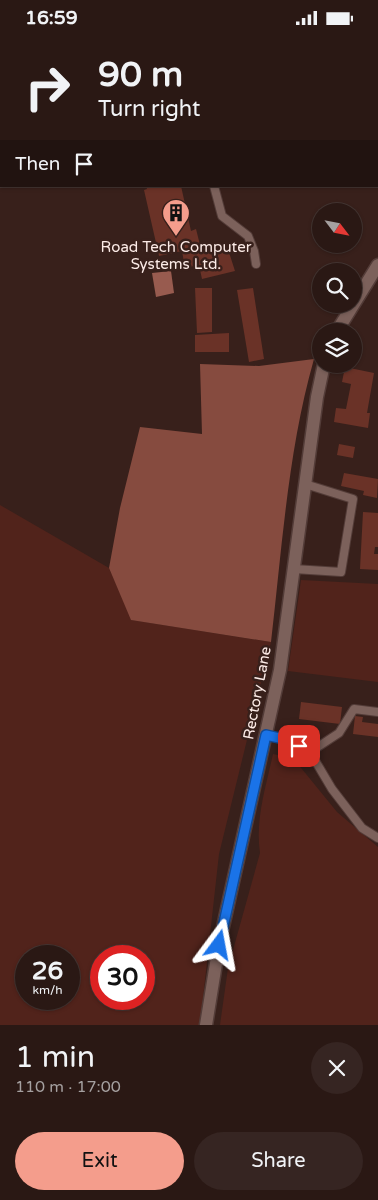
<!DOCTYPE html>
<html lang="en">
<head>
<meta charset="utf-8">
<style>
	body { margin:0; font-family:"Varela Round",sans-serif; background:#362522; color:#f1f3f6; height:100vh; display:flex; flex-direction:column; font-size:19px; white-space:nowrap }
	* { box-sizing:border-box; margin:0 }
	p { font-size:16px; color:#a5a0a0 }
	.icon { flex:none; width:28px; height:28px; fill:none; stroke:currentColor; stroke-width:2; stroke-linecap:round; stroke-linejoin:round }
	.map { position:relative; height:990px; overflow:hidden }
	.details { display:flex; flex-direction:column; background:#2a1814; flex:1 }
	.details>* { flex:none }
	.hud { position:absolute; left:0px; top:0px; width:379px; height:152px; box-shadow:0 1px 4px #0004,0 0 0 1px #463734; background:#2a1814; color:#f1f3f6; overflow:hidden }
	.needle { width:32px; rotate:122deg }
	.buttons { position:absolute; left:312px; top:168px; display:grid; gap:10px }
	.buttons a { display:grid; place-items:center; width:50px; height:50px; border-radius:50%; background:#2a1814; box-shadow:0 1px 4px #0004,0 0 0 1px #463734; font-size:25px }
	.speed { position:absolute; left:15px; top:910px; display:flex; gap:10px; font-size:25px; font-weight:700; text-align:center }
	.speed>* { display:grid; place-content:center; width:65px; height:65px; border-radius:50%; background:#2a1814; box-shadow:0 1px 4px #0004,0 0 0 1px #463734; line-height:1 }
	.speed small { font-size:12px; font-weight:400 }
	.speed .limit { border:8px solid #d22; background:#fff; color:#111 }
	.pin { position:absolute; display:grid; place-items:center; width:42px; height:42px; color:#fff; margin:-21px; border-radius:10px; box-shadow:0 2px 8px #0006 }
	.me { position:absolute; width:55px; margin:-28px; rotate:13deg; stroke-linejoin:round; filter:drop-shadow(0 0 4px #0008) }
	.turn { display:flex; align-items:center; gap:18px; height:105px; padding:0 15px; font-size:22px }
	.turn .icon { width:65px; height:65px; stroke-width:2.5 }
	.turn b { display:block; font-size:35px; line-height:42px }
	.then { display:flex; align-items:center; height:48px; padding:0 15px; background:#0003; gap:10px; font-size:19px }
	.round { display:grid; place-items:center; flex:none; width:52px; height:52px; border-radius:26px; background:#362522 }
	.overview { display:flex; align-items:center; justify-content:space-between; height:85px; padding:0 15px }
	h1 { font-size:30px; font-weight:600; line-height:38px }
	.button { display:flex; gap:10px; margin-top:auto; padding:10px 15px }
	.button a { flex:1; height:58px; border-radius:30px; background:#f49d8c; color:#111; font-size:20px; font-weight:600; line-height:58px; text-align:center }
	.button a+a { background:#362522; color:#f1f3f6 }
	.status { display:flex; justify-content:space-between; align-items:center; height:35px; padding:0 25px; background:#2a1814; direction:ltr }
	.status svg { height:14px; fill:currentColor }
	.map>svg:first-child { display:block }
	.green { fill:#51231b; fill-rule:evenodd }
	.forest { fill:#864b3f }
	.water { fill:#985b4f }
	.building { fill:#6a3227 }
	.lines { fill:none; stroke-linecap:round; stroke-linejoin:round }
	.service-casing { stroke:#533c38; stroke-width:10 }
	.minor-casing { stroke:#533c38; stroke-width:15 }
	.service { stroke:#7c615b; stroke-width:8 }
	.minor { stroke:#7c615b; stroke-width:12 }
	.route-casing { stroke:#114b97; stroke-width:12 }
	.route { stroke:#1a73e8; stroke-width:9 }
	.labels { text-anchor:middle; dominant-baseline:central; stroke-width:5; stroke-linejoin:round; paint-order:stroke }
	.poi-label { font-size:15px; fill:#fcebe7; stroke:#38201b }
	.street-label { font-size:15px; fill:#fcebe7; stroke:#38201b }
</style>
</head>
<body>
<div class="status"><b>16:59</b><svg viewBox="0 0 49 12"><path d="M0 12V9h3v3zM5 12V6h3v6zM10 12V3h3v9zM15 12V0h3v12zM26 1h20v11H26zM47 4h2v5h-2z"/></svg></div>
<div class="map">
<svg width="378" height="990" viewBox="0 0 378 990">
	<rect width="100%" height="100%" fill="#38201b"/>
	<path class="green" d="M 0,470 L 109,533 L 132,585 L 271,607 L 219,819 L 200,990 L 0,990 ZM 26,921 L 69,921 L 69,964 L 26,964 ZM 101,921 L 144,921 L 144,964 L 101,964 Z
		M 301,545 L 378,549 L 378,647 L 288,636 Z
		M 273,719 L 293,723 L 337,777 L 378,812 L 378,990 L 220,990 L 228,933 L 260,818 C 255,785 266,751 273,719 Z"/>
	<path class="forest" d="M 157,0 L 330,0 L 331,1 L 157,1 Z
		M 314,324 C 288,415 282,513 271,607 L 131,585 L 109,533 L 120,473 L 140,392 L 202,399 L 200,329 L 259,331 Z"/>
	<path class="water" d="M 171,236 L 174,258 L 156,262 L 152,238 Z"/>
	<path class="building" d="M 146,151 L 181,151 L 191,196 L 196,194 L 201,214 L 226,208 L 235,236 L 202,244 L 199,230 L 185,233 L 182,216 L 159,221 L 144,155 L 147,154 Z
		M 195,253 L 212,253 L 212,297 L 197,298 Z
		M 253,253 L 264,324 L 249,327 L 237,255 Z
		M 229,298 L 229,317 L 195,317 L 195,300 Z
		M 345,332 L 374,338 L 367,378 L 370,378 L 368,393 L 334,387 L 336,373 L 346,374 L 351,349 L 342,347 Z
		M 339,409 L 355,412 L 353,423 L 337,420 Z
		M 344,438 L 378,444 L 377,463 L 363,460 L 364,456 L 341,451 Z
		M 363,477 L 378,478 L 378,512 L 375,512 L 374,519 L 378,519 L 378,535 L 360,534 Z
		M 301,667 L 342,672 L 340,689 L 299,684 Z
		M 355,681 L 363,682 L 362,687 L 378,689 L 378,702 L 353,699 Z"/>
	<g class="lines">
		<defs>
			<path id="service" d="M 247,0 L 248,1
				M 214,151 L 222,181 L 248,201 L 254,216 L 256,229
				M 294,534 L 341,537 L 353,464 L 305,449
				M 266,700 L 288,705 L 310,717 L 332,754 L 362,793 L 378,803
				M 310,717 L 339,698 L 354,674 L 378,677"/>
			<path id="minor" d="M 345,0 L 345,1
				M 378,83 L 378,84
				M 337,296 L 378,230
				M 206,990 L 219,910 L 280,635 L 317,362 L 324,329"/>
		</defs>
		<use href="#service" class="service-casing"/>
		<use href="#minor" class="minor-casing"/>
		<use href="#service" class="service"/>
		<use href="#minor" class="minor"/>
	</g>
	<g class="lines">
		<defs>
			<path id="route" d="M 219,910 L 266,700 L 288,705 L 299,711"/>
		</defs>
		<use href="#route" class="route-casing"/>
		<use href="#route" class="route"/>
	</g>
	<defs>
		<symbol id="building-pin" viewBox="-11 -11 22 30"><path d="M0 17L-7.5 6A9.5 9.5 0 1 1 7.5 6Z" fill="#f49d8c" stroke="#38201b"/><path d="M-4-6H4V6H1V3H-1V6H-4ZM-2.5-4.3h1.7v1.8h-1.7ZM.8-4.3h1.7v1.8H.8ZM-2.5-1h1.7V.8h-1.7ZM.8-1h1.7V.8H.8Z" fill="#111"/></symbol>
	</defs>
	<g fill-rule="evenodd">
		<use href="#building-pin" x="160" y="162" width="32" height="43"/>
	</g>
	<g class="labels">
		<g class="poi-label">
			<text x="176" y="212">Road Tech Computer<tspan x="176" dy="17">Systems Ltd.</tspan></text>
		</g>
		<g class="street-label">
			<text transform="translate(257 658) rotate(-79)">Rectory Lane</text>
		</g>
	</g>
</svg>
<div class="buttons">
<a><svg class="needle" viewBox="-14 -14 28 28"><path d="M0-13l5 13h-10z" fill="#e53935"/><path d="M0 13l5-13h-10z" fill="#a5a0a0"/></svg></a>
<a><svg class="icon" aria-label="search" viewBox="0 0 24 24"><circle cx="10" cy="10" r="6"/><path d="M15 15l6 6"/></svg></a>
<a><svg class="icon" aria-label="layers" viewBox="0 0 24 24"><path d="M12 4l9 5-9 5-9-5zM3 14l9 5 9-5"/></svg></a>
</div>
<div class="speed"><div>26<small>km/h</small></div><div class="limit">30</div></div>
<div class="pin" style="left:299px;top:711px;background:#d93025"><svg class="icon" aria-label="arrive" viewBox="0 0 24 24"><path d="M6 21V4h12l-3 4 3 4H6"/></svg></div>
<svg class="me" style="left:219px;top:910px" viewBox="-20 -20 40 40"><path d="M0-17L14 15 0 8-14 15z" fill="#1a73e8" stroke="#fff" stroke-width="4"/></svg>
<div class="hud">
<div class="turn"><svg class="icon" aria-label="right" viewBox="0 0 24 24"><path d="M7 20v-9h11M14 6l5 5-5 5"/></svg><div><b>90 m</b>Turn right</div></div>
<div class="then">Then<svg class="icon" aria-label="arrive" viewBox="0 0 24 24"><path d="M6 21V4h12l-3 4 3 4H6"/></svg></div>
</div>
</div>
<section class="details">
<div class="overview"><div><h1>1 min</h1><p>110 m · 17:00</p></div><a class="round"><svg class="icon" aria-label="close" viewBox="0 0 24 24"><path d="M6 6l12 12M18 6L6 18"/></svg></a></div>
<div class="button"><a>Exit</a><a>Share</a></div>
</section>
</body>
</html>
